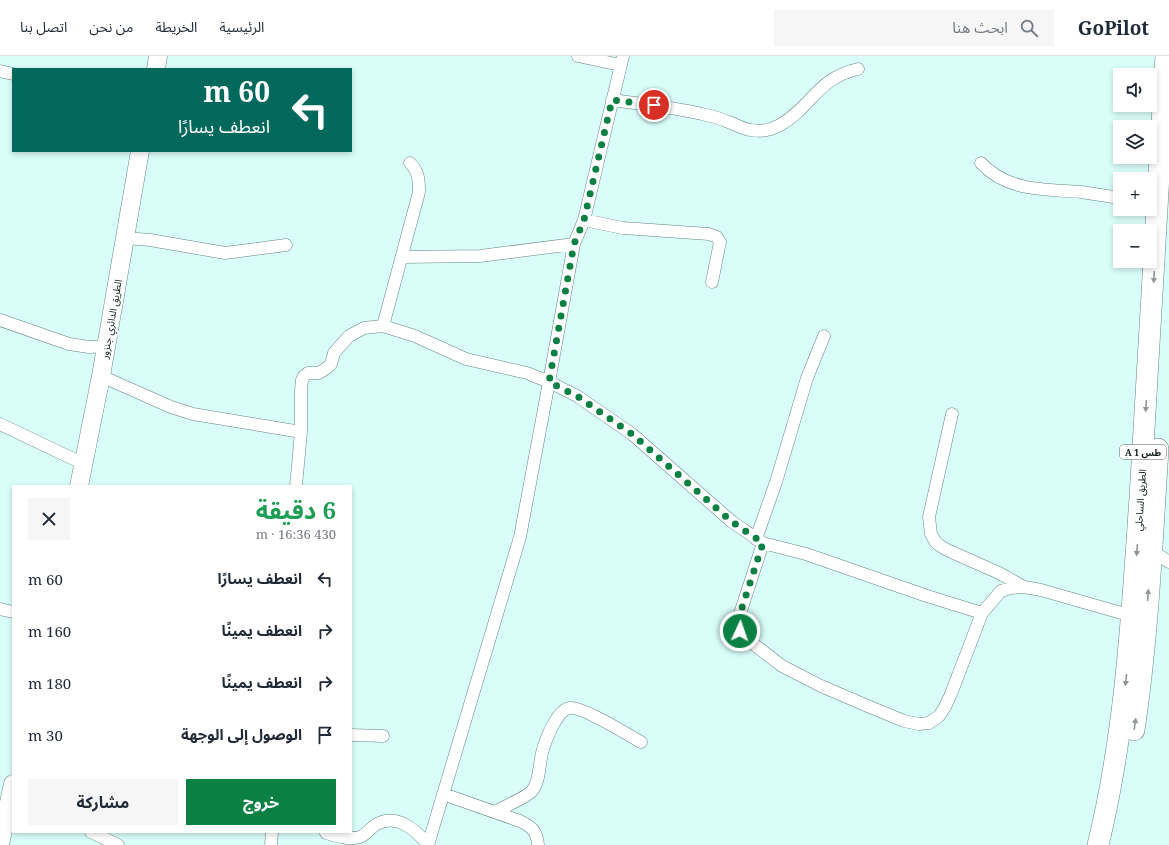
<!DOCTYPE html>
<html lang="ar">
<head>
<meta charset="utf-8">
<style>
	body { margin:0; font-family:"Noto Serif","Noto Sans Arabic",serif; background:#f6f6f7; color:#1f2937; direction:rtl; height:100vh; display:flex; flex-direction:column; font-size:15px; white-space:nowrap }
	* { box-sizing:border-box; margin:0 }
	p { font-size:13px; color:#747a83 }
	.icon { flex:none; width:22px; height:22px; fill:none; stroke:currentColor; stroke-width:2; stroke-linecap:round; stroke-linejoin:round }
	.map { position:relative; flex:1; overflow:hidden; direction:ltr }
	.sheet { position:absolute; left:12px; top:429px; width:340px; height:348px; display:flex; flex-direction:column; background:#fff; border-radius:0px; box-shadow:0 2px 6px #0003; direction:rtl }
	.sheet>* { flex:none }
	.guide { position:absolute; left:12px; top:12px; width:340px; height:84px; border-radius:0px; box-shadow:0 2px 6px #0003; direction:rtl; background:#00695c; color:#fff; overflow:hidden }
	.buttons { position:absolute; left:1113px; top:12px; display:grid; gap:8px }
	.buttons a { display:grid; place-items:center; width:44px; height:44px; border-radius:0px; background:#fff; box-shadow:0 2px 6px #0003; font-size:20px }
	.pin { position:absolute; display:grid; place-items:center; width:34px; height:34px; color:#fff; margin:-17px; border:2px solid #fff; border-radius:50%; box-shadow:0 1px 4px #0007 }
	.me { position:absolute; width:44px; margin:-22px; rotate:3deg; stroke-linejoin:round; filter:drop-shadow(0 0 3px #0008) }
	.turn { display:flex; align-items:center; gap:14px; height:84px; padding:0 16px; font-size:18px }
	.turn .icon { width:52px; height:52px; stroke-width:2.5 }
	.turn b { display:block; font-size:28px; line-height:34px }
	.round { display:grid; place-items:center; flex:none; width:42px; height:42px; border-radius:0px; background:#f6f6f7 }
	.summary { display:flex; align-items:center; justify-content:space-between; height:68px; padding:0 16px }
	h1 { font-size:24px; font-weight:700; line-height:30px; color:#1e9e55 }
	.primary-button { display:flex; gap:8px; margin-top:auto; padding:8px 16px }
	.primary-button a { flex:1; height:46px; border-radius:0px; background:#0b8043; color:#fff; font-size:16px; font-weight:700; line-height:46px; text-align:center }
	.primary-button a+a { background:#f6f6f7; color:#1f2937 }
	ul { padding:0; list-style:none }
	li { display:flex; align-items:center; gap:12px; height:52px; padding:0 16px }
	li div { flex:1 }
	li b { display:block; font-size:15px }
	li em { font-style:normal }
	header { display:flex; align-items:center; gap:24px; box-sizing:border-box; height:56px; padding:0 20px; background:#fff; border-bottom:1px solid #e0e1e3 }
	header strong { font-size:19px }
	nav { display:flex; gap:22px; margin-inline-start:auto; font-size:14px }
	.search { width:280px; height:36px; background:#f6f6f7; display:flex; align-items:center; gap:10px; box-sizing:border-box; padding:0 14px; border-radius:0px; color:#747a83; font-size:15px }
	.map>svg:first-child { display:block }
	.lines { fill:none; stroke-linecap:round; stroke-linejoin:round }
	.street-casing { stroke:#648581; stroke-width:13 }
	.primary-casing { stroke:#648581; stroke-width:19 }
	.highway-casing { stroke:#648581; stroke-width:22 }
	.street { stroke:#fff; stroke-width:12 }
	.primary { stroke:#fff; stroke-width:18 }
	.highway { stroke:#fff; stroke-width:21 }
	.oneway { fill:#919796 }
	.route { stroke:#0b8043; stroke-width:7; stroke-dasharray:0 12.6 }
	.labels { text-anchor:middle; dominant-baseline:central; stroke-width:4; stroke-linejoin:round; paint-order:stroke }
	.shield { fill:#fff; stroke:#545d5b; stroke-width:1 }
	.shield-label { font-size:9px; font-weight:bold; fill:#0a1715 }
	.street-label { font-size:10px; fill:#0a1715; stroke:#fff }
</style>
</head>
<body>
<header>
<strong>GoPilot</strong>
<div class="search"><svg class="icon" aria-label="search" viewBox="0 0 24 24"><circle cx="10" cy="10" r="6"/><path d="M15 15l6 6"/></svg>ابحث هنا</div>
<nav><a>الرئيسية</a><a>الخريطة</a><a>من نحن</a><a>اتصل بنا</a></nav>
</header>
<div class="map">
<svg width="1169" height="789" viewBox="0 0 1169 789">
	<rect width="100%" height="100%" fill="#d9fdf9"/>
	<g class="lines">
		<defs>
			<path id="street" d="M 578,0 L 620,9
				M 0,15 L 13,18
				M 612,44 C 642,48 673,51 702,58 C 712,60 722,63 731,67 C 737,69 745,74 751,74 C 761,76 771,74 780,69 C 812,51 817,22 858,13
				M 981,107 C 1008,136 1045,133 1081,136 C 1094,138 1107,140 1120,142
				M 584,164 L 623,172 L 709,178 L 717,181 L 720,186 L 712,226
				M 125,182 L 150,184 L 225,197 L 286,189
				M 402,201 L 480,200 L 574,188
				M 0,264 L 69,288 L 89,291 L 106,290
				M 383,270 L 419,136 C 419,125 419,116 410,107
				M 101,320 L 171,351 L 193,358 L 301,376 L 301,335 L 302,324 L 304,320 L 308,317 L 319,317 L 328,311 L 331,308 L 334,297 L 349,280 L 364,272 L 383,270 L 415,280 L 466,303 L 527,317 L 549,326 L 577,340 L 632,378 L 731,465 L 763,487 L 806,498 L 927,540 L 982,557 L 1001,535 L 1010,532 L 1024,531 L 1041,534 L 1132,560
				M 952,358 L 929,461 L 931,478 L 935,485 L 939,489 L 947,494 L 999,517 L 1024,531
				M 0,368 L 84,408
				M 296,430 L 301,376
				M 756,483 L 776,426 L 807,322 L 824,280
				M 763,487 L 737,567 L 740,575 L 747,583 L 782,610 L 821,630 L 870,651 L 904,665 L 919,668 L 929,667 L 939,660 L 945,651 L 951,638 L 982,557
				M 1152,495 L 1169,506
				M 0,553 L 13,556
				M 351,679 L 383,680
				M 443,738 L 520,765 C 532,771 537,775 538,789
				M 495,756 C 503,751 527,741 532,735 C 540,725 539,709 542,697 C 545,685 557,653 570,652 C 582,650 628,679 641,686
				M 91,776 L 118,789
				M 326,777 C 336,780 349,784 360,781 C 367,778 371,771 377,768 C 397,757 415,774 428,788
				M 271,789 L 272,776
				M 428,789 L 520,481 L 549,326 L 574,188 L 584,164 L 623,0"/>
			<path id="primary" d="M 156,13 L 158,0
				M 79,430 L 101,320 L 140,95
				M 0,788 L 13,728"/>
			<path id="highway" d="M 1134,674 C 1148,581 1152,487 1158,393
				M 1098,789 C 1126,675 1132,558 1140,441 C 1150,294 1158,147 1166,0"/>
		</defs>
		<use href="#street" class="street-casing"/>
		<use href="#primary" class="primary-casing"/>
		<use href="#highway" class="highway-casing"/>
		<use href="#street" class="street"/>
		<use href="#primary" class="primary"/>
		<use href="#highway" class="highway"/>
	</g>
	<defs><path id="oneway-solid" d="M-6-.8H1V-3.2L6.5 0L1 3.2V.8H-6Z"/></defs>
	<g class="oneway">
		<use href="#oneway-solid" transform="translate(1154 221) rotate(93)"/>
		<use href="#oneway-solid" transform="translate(1146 350) rotate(94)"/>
		<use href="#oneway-solid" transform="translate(1137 494) rotate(94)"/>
		<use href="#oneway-solid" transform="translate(1148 539) rotate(-86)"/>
		<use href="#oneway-solid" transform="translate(1126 624) rotate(96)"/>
		<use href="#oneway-solid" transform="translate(1135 668) rotate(-82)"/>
	</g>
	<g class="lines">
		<path class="route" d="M 654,49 L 612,44 L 584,164 L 574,188 L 549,326 L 577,340 L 632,378 L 731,465 L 763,487 L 737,567 L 740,575"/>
	</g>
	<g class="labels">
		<rect class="shield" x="1120" y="389" width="46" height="14" rx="3"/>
		<g class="shield-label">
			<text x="1143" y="396">A 1 طس</text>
		</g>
		<g class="street-label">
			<text transform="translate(111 263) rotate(-80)">الطريق الدائري جنزور</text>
			<text transform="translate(1140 444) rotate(-86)">الطريق الساحلي</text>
		</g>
	</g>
</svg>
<div class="buttons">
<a><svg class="icon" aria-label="sound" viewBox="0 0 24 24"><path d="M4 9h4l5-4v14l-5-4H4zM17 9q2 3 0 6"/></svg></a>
<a><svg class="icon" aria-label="layers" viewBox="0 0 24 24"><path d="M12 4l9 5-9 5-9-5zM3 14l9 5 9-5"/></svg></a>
<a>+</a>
<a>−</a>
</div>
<div class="pin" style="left:654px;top:49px;background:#d93025"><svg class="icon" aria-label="arrive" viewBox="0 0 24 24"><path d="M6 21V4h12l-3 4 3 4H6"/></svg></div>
<svg class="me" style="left:740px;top:575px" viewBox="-20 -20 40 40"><circle r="17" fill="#0b8043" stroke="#fff" stroke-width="3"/><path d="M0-11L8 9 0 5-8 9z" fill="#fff"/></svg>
<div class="guide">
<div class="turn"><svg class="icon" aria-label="left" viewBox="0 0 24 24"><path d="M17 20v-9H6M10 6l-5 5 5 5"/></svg><div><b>60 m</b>انعطف يسارًا</div></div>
</div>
<section class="sheet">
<div class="summary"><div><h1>6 دقيقة</h1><p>430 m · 16:36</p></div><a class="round"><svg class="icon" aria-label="close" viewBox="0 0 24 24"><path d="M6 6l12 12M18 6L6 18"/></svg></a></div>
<ul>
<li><svg class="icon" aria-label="left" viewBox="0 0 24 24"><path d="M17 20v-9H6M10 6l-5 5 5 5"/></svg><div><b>انعطف يسارًا</b></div><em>60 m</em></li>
<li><svg class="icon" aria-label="right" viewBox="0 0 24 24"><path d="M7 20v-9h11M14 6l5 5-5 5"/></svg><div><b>انعطف يمينًا</b></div><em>160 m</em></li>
<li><svg class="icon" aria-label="right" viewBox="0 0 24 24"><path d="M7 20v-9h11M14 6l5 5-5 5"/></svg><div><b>انعطف يمينًا</b></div><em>180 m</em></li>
<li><svg class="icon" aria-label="arrive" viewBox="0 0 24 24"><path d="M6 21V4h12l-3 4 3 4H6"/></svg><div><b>الوصول إلى الوجهة</b></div><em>30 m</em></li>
</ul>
<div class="primary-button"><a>خروج</a><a>مشاركة</a></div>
</section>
</div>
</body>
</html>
